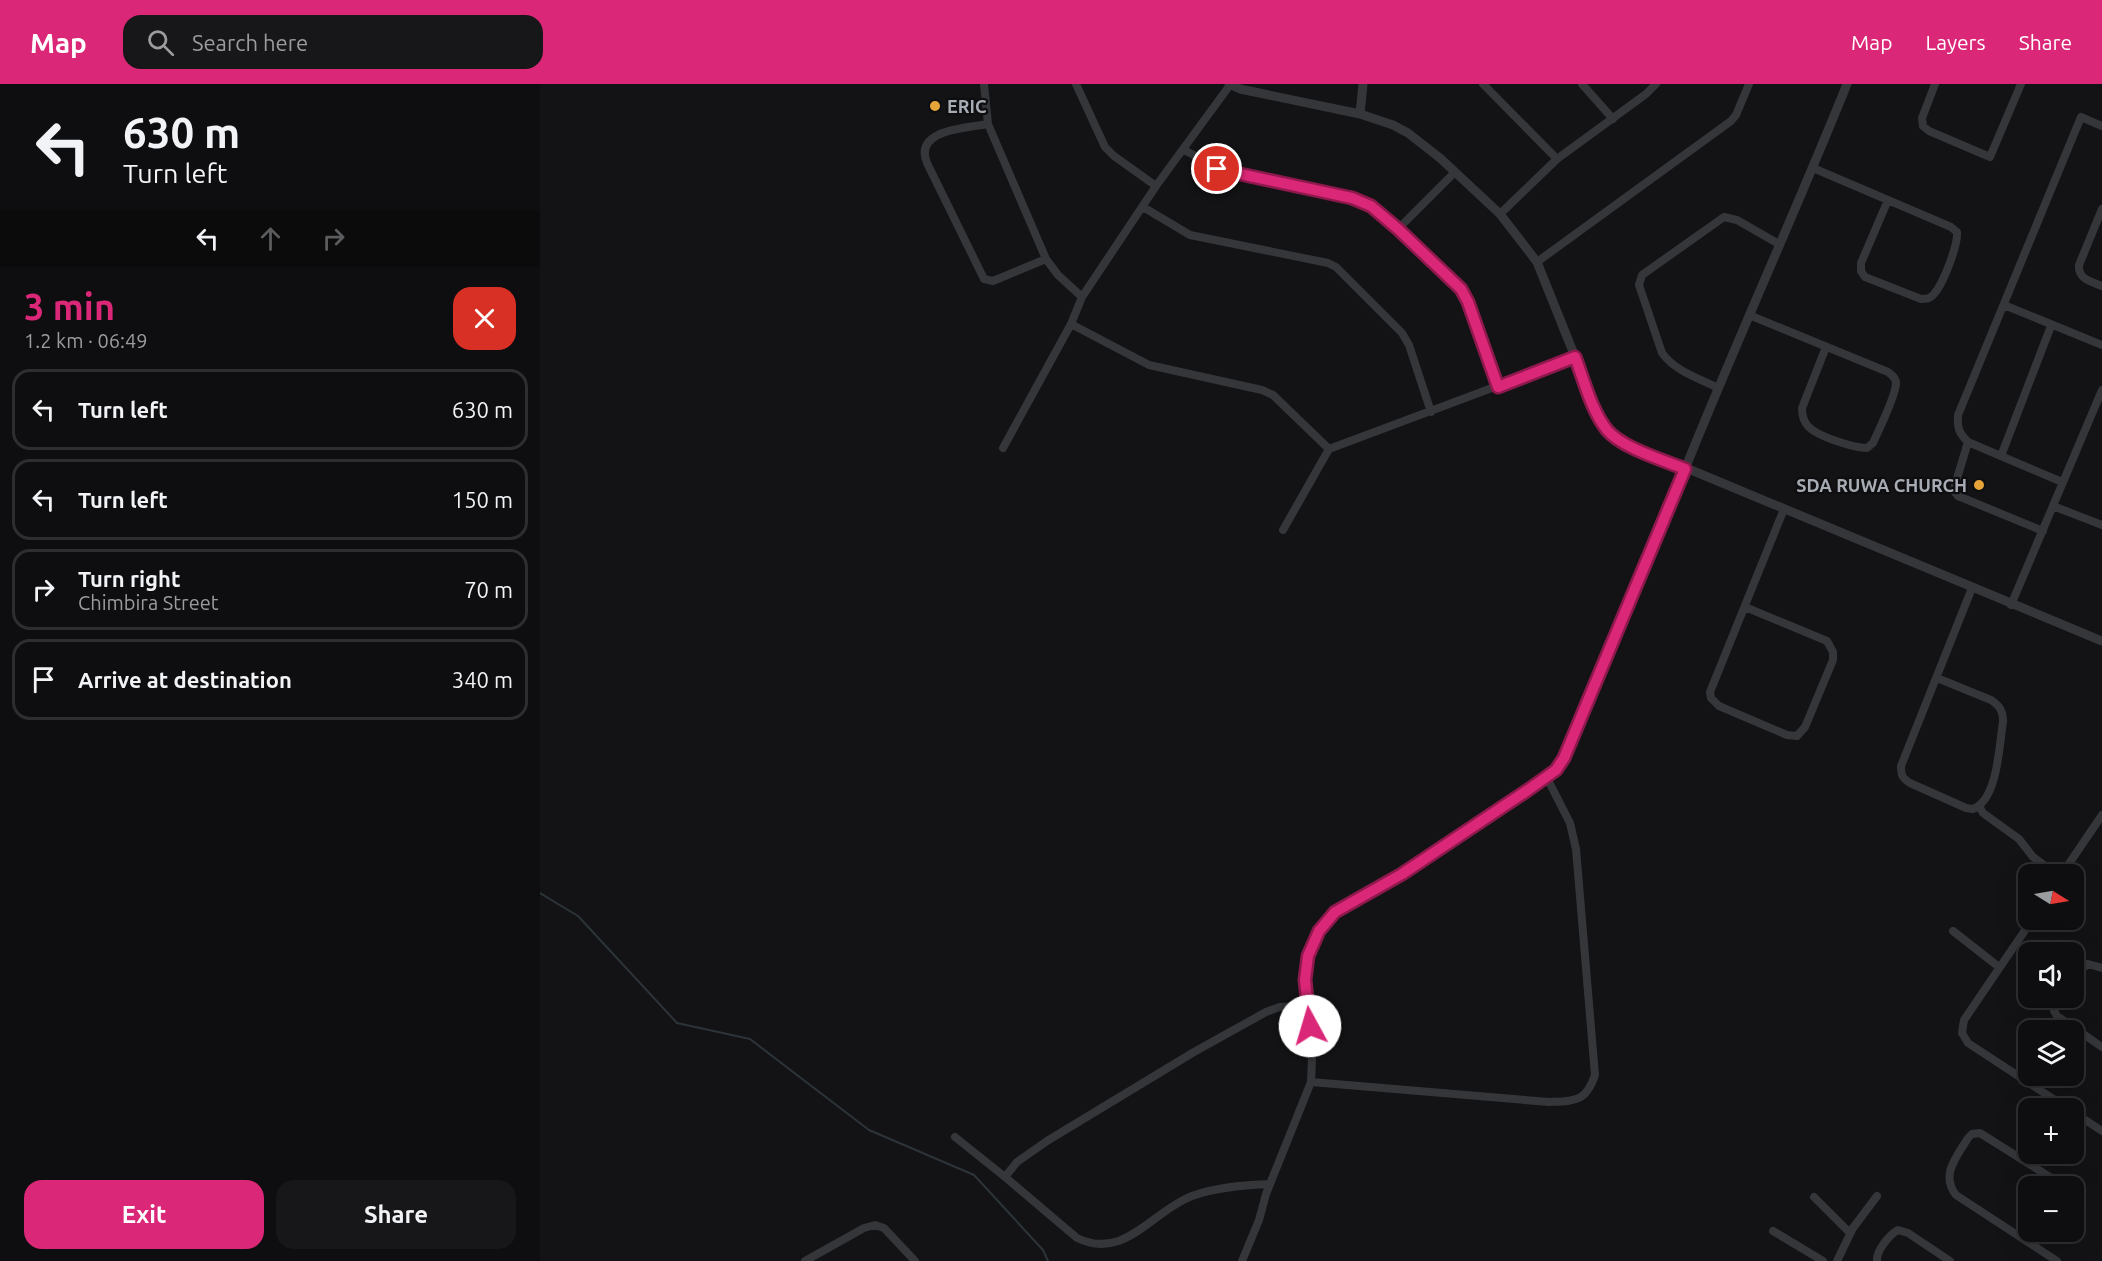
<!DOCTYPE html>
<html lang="en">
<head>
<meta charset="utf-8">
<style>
	body { margin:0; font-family:Ubuntu,sans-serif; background:#171719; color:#f1f3f6; height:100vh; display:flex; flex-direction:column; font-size:22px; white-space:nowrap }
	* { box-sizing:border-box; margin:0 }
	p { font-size:20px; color:#9b9c9f }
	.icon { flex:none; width:33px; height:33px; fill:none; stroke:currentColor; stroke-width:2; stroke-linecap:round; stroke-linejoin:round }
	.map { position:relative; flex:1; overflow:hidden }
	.side { display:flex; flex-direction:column; background:#0e0e10; width:540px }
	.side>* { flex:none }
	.banner { background:#0e0e10; color:#f1f3f6; overflow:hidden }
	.needle { width:39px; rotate:101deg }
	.fabs { position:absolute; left:1478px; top:780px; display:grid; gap:12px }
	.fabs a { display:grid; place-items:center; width:66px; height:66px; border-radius:12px; background:#0e0e10; box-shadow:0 6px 24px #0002,0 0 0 2px #2e2e30; font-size:30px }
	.pin { position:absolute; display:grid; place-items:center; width:51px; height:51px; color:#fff; margin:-26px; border:3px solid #fff; border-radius:50%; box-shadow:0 2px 6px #0007 }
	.me { position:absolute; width:66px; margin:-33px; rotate:354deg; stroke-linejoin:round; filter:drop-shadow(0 0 4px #0008) }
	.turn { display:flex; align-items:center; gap:21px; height:126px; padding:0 24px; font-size:27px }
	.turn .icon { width:78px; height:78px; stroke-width:2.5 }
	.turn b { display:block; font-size:42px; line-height:51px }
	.lanes { display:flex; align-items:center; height:57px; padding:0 24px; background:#0003; justify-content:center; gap:30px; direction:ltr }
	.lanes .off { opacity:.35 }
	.round { display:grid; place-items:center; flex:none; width:63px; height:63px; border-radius:18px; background:#171719 }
	.head { display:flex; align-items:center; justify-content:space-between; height:102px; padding:0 24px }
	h1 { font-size:36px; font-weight:700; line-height:45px; color:#db2777 }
	.action { display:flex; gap:12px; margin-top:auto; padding:12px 24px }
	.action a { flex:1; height:69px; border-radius:18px; background:#db2777; color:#fff; font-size:24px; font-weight:700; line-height:69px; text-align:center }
	.action a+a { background:#171719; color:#f1f3f6 }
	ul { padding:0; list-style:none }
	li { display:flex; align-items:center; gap:18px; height:81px; margin:0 12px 9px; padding:0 12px; border:3px solid #2e2e30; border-radius:18px }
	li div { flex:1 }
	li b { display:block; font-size:22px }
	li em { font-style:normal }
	header { display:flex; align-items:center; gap:36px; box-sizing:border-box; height:84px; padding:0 30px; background:#db2777; color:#fff }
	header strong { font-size:28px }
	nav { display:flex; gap:33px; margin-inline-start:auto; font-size:21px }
	.search { width:420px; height:54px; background:#171719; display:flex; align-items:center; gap:15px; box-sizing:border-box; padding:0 21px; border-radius:18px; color:#9b9c9f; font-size:22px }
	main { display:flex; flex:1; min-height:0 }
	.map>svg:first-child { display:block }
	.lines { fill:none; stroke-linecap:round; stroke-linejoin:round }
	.stream { stroke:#2c343a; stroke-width:2 }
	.minor { stroke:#34363a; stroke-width:8 }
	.tertiary { stroke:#34363a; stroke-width:9 }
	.route-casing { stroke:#8e194d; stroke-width:15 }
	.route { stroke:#db2777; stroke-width:10 }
	.poi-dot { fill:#e7a439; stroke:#0e0e10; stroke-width:2 }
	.labels { text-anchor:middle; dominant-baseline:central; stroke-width:4.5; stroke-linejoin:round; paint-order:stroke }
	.poi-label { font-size:18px; font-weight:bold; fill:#a6abb4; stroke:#0e0e10; text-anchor:start }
</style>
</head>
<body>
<header>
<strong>Map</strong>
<div class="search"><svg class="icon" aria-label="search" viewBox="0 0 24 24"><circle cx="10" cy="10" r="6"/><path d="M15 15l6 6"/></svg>Search here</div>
<nav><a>Map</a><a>Layers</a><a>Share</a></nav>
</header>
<main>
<section class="side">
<div class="banner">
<div class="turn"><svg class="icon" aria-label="left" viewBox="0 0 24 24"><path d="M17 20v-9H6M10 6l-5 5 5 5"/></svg><div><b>630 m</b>Turn left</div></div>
<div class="lanes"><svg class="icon" aria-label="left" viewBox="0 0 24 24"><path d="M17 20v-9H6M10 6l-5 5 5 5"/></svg><svg class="icon off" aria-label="ahead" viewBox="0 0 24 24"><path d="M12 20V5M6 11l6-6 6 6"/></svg><svg class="icon off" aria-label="right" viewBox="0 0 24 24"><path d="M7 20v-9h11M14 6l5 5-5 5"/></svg></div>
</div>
<div class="head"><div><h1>3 min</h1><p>1.2 km · 06:49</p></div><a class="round" style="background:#d93025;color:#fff"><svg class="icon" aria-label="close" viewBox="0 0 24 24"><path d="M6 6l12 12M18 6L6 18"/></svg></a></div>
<ul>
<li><svg class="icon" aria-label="left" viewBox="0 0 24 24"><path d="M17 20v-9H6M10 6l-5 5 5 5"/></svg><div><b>Turn left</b></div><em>630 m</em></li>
<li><svg class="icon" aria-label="left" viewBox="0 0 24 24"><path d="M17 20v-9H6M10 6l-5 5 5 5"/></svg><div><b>Turn left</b></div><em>150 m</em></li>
<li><svg class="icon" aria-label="right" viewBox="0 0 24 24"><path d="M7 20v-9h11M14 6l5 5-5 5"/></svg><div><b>Turn right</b><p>Chimbira Street</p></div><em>70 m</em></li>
<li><svg class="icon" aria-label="arrive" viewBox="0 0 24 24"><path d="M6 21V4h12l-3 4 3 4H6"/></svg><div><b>Arrive at destination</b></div><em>340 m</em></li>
</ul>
<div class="action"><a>Exit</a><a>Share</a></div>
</section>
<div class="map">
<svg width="1562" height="1177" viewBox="0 0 1562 1177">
	<rect width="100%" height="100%" fill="#131315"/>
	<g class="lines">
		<path class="stream" d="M 0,809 L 38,832 L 137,939 L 210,955 L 329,1046 L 434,1091 L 503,1166 L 508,1177"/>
		<path class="minor" d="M 444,0 L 448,40 L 506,175 L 518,191 L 542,213
			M 536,0 L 565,63 L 574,72 L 616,102
			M 943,0 L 1017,75
			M 1042,0 L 1073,35
			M 1395,0 L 1382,34 L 1383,42 L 1389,47 L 1450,73 L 1481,0
			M 448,40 C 427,44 373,45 387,79 L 444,195 L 453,197 L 506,175
			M 644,66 L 686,88 L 812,114 L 831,122 L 858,145 L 921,205 L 928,217 L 958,303
			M 1273,84 L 1411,143 L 1417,148 C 1418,162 1403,200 1394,210 C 1390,215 1386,215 1381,215 L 1325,193 L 1321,187 L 1321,179 L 1348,116
			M 603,123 L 650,151 L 788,179 L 796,183 L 862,249 L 869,261 L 891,328
			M 1562,125 L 1539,181 C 1538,195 1550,197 1562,202
			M 960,130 L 1017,75 L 1106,10 L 1116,0
			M 858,145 L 914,89
			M 997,178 L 1191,37 L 1196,31 L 1209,0
			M 1464,221 L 1562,261
			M 1209,231 L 1348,288 C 1352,291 1356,294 1356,299 C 1356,312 1339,345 1333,359 L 1327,364 C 1314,364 1276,352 1268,342 C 1263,337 1262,331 1262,324 L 1286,263
			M 531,240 L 609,281 L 722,306 L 733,311 L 789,365 L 1035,273
			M 1178,304 C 1158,294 1135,287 1122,269 L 1099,201 L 1102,191 L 1184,133 L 1197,136 L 1239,160
			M 1428,358 L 1415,401 L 1414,407 L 1418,412 L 1503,447
			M 463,364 L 531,240 L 542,213 L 616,102 L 690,1
			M 1461,372 L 1511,242
			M 1522,398 L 1428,358 C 1419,349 1417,344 1418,331 L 1541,33 L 1562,42
			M 1513,422 L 1562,441
			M 743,446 L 789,365
			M 1471,521 L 1562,306
			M 1205,523 L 1287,557 L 1293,568 L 1293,576 L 1265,643 L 1257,652 L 1247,651 L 1179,622 L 1171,614 L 1170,608 L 1244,425
			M 1397,594 L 1451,616 C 1460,622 1463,627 1463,638 C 1459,661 1458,716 1433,725 L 1426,724 L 1370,699 C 1362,694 1361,691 1361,682 L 1432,504
			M 1439,722 L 1443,729 L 1479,755 L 1493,773 L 1516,790
			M 1522,790 L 1562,731
			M 1492,836 L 1424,936 L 1422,949 L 1428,959 L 1527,1024
			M 1413,847 L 1459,883
			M 1533,897 L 1542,885 L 1548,880 L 1562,884
			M 1521,914 L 1514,927 L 1517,932 L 1562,963
			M 771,998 L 1009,1018 C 1035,1017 1046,1018 1055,991 L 1036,765 L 1030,739 L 1007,694
			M 1533,1028 L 1562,1047
			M 415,1053 L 465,1093 L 477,1078 L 507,1057 L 654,968 L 726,928 L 740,923 L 767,921
			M 465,1093 L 537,1154 C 585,1177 612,1127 652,1112 C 677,1103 704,1101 730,1100
			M 1274,1113 L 1310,1149
			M 1233,1147 L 1283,1177
			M 1489,1157 L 1496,1148
			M 265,1177 L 324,1144 L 335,1141 L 344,1144 L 375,1177
			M 702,1177 L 719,1136 L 726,1110 L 771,998 L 772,974 L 765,896 L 768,872 L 779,847 L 795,828 L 862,790 L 1007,694 L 1016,686 L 1024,674 L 1145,385
			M 1297,1177 L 1313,1144 L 1337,1112
			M 1337,1177 C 1336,1167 1349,1151 1358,1146 L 1368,1149 L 1410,1177
			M 1517,1177 L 1416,1111 C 1400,1091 1417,1072 1428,1054 L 1432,1050 L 1440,1049 L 1516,1097 L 1519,1102"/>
		<path class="tertiary" d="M 689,0 L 700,5 L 820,30 L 853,41 L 868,49 L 900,74 L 960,130 L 997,178 L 1056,325 L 1066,345 L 1079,356 L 1562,557
			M 820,30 L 823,0
			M 1145,385 C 1197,256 1255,129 1307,0"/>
	</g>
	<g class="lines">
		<defs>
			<path id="route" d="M 677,85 L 812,114 L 831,122 L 858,145 L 921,205 L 928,218 L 958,303 L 1035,273 C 1044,296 1051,326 1067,346 C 1082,364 1123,376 1145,385 L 1024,674 L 1016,686 L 988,706 L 862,790 L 795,828 L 779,847 L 768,872 L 765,896 L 770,942"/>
		</defs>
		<use href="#route" class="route-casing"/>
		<use href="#route" class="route"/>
	</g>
	<g class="poi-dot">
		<circle cx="395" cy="22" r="6"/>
		<circle cx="1439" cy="401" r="6"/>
	</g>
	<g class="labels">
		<g class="poi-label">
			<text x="407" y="22">ERIC</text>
			<text x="1427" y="401" text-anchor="end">SDA RUWA CHURCH</text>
		</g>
	</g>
</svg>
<div class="fabs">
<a><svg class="needle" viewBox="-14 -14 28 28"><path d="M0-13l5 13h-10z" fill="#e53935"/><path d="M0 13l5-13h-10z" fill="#9b9c9f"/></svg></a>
<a><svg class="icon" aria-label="sound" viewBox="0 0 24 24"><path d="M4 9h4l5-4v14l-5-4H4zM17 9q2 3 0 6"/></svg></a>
<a><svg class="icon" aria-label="layers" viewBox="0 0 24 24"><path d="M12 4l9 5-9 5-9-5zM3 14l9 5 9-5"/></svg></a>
<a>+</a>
<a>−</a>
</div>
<div class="pin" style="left:677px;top:85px;background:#d93025"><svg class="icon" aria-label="arrive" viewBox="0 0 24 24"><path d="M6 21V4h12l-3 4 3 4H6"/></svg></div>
<svg class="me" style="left:770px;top:942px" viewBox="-20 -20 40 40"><circle r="19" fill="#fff"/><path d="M0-13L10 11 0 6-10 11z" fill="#db2777"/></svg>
</div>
</main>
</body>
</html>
